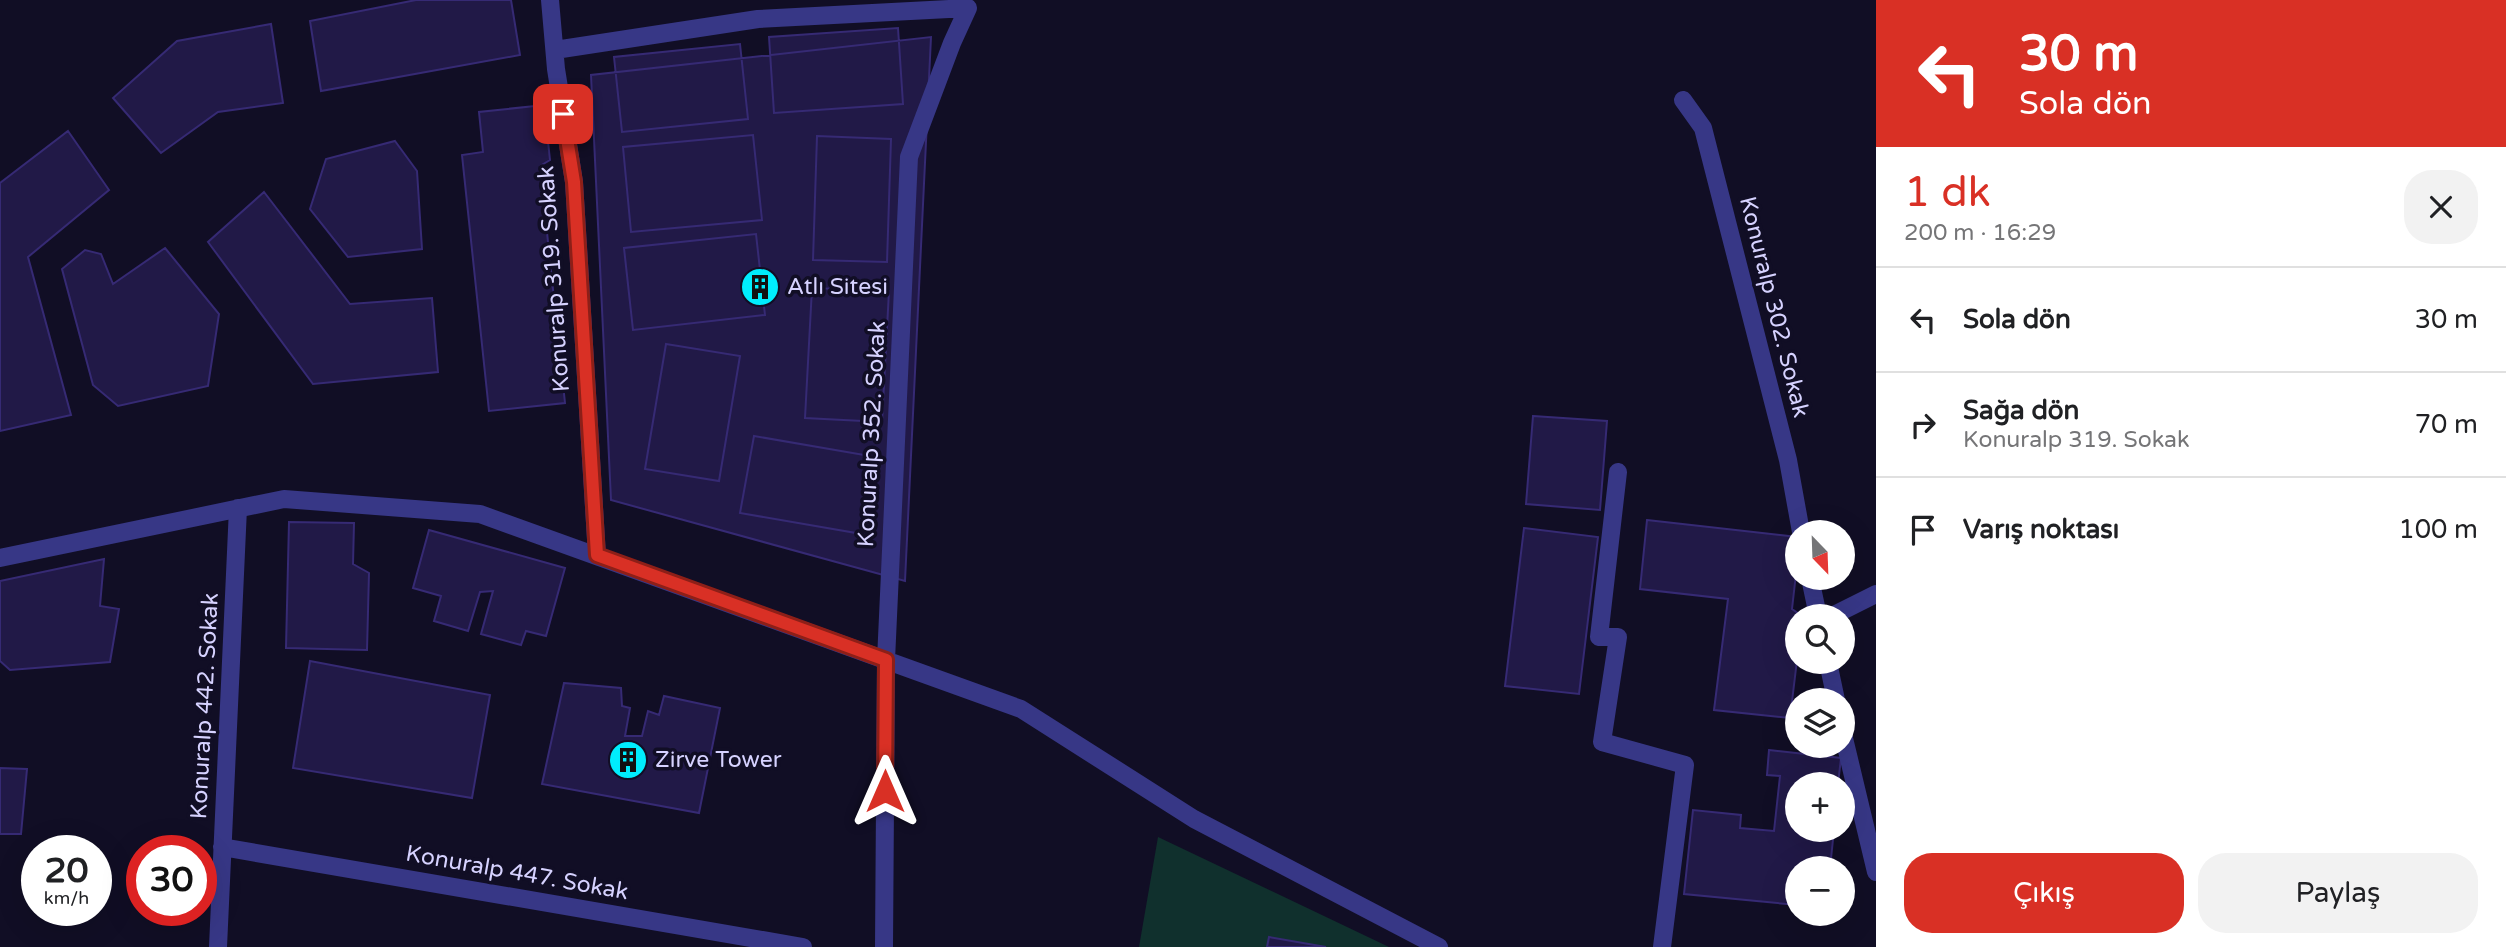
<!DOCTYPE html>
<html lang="tr">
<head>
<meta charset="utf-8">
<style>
	body { margin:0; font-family:"Varela Round",sans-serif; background:#f2f2f2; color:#202124; height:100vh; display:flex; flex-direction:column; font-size:26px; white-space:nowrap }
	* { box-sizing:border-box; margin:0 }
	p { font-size:23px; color:#757577 }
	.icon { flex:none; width:38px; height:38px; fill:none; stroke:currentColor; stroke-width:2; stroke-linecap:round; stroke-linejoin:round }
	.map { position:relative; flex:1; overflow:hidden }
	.side { display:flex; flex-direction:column; background:#fff; width:630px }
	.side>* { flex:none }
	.top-card { background:#d93025; color:#fff; overflow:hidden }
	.needle { width:46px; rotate:157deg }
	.controls { position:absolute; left:1785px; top:520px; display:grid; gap:14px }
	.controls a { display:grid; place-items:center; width:70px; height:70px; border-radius:50%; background:#fff; box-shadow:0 7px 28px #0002; font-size:35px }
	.speed { position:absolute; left:21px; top:835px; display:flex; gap:14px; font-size:35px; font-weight:700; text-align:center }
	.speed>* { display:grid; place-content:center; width:91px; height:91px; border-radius:50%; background:#fff; box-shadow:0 7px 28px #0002; line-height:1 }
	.speed small { font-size:18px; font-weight:400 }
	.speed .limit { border:10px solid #d22; background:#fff; color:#111 }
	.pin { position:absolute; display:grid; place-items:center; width:60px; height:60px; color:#fff; margin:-30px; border-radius:14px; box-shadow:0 4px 10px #0006 }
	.me { position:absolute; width:77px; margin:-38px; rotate:0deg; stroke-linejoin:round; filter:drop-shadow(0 0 5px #0008) }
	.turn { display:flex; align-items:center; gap:24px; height:147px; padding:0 28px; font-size:32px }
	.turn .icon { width:91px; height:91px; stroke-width:2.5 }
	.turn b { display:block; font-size:49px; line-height:60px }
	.round { display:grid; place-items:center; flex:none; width:74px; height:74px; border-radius:28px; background:#f2f2f2 }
	.summary { display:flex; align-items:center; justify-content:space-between; height:119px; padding:0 28px }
	h1 { font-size:42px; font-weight:600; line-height:52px; color:#d93025 }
	.primary-button { display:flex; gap:14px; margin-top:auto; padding:14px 28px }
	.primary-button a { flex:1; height:80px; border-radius:28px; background:#d93025; color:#fff; font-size:28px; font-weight:600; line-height:80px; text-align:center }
	.primary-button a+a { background:#f2f2f2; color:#202124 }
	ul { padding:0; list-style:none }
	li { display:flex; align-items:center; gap:21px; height:105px; padding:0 28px; border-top:2px solid #e0e0e0 }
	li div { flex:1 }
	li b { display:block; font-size:26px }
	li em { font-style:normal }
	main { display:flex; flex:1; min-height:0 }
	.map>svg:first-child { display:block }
	.green { fill:#10302d }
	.building { fill:#211947; stroke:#362a74; stroke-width:2 }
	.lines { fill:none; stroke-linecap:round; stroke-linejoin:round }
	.minor { stroke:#373786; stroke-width:18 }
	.route-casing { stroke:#8d1f18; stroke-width:18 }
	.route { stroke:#d93025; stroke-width:12 }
	.labels { text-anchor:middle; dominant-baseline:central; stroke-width:7; stroke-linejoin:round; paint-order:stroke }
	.street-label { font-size:23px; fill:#d6d2ff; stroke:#110e25 }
	.poi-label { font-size:23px; fill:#d6d2ff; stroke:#110e25; text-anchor:start }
</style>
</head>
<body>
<main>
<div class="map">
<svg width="1876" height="947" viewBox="0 0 1876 947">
	<rect width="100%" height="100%" fill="#110e25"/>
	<path class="green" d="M 1158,837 L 1389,947 L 1139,947 Z"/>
	<path class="building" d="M 416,0 L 511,0 L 520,55 L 321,91 L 310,21 Z
		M 271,24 L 283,103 L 218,112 L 161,153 L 113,98 L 177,41 Z
		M 898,28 L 903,104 L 774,113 L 769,37 Z
		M 931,37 L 905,581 L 611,500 L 591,75 Z
		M 740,44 L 748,119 L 622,132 L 614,57 Z
		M 544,105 L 550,160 L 540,166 L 565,403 L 489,411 L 462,155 L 483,152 L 479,112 Z
		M 68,131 L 109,190 L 28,257 L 71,415 L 0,431 L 0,183 Z
		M 753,135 L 762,220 L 631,232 L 623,147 Z
		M 817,136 L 891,139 L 887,262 L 813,260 Z
		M 395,141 L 417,171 L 422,249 L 348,257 L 310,209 L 326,159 Z
		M 264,192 L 350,304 L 432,298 L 438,372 L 313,384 L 208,242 Z
		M 756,234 L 765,315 L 633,330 L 624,248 Z
		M 165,248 L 219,314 L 208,386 L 118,406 L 93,385 L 62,269 L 85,250 L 101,254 L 113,284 Z
		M 812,288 L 889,291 L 882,422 L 805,418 Z
		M 666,344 L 740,356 L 719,481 L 645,469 Z
		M 1533,416 L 1607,421 L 1600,510 L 1526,504 Z
		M 754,436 L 876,457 L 862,534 L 740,513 Z
		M 1647,520 L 1797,537 L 1797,565 L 1792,609 L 1802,616 L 1797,616 L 1797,660 L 1790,718 L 1714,710 L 1728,599 L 1640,589 Z
		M 289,522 L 354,523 L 353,564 L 369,573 L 367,650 L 286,648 Z
		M 1524,528 L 1598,537 L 1579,694 L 1505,686 Z
		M 429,530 L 565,568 L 546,636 L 526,631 L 521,645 L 481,634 L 493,591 L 480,592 L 468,631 L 434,621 L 441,596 L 413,588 Z
		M 104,559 L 100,606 L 119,609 L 110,662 L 10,670 L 0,661 L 0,581 Z
		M 310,661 L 490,695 L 472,798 L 293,768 Z
		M 564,683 L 621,688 L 622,706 L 630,708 L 625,736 L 642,736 L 648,711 L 659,715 L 664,696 L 720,708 L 699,813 L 542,784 Z
		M 1769,750 L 1841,758 L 1838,784 L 1797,784 L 1797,830 L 1834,830 L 1830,868 L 1797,868 L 1797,905 L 1684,894 L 1693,810 L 1741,815 L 1740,828 L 1774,831 L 1780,776 L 1767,775 Z
		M 0,768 L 27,769 L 21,834 L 0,834 Z
		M 1269,937 L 1326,947 L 1267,947 Z"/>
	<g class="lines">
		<path class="minor" d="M 550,0 L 556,69 L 574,182 L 597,556
			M 555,50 L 758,19 L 968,8 L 952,43 L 909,157 L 886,660 L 884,947
			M 1683,100 L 1703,128 L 1788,460 L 1801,532
			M 1618,472 L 1599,637 L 1618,637 L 1602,742 L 1685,765 L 1662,947
			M 0,558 L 284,499 L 480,514 L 1021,709 L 1194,819 L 1439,947
			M 1810,578 L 1818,616
			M 1832,616 L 1876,594
			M 1828,662 L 1836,700
			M 1843,734 L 1876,872
			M 222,847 L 803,947
			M 218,947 L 238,508"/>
	</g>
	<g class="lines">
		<defs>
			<path id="route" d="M 563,114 L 574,182 L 597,555 L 886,660 L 885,791"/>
		</defs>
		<use href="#route" class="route-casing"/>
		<use href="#route" class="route"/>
	</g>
	<defs>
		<symbol id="building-disc" viewBox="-11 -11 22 22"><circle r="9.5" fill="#00edfd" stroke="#110e25"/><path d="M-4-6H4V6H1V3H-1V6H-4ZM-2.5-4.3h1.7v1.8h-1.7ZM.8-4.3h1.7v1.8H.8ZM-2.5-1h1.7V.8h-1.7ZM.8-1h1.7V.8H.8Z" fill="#111"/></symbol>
	</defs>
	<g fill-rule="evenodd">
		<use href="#building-disc" x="738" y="265" width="44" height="44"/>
		<use href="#building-disc" x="606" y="738" width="44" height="44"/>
	</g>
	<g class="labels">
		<g class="street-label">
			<text transform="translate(554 279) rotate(-94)">Konuralp 319. Sokak</text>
			<text transform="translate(1774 307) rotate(76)">Konuralp 302. Sokak</text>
			<text transform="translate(872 434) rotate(-87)">Konuralp 352. Sokak</text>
			<text transform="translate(205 706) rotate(-87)">Konuralp 442. Sokak</text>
			<text transform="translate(517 873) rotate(10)">Konuralp 447. Sokak</text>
		</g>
		<g class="poi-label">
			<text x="787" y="287">Atlı Sitesi</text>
			<text x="655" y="760">Zirve Tower</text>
		</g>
	</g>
</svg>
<div class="controls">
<a><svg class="needle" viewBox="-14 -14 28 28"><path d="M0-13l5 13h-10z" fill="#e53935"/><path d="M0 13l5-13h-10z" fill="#757577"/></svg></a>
<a><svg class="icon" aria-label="search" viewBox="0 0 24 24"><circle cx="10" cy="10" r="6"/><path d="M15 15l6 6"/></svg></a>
<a><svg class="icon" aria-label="layers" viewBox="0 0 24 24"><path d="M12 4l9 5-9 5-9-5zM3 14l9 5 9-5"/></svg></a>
<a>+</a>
<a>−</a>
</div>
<div class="speed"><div>20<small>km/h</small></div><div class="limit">30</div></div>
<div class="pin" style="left:563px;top:114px;background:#d93025"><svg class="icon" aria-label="arrive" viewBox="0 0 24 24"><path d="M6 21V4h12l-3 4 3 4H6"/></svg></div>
<svg class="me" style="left:885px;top:791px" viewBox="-20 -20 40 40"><path d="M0-17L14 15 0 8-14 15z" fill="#d93025" stroke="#fff" stroke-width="4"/></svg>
</div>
<section class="side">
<div class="top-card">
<div class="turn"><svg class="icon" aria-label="left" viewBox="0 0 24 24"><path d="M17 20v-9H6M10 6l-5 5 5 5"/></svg><div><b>30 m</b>Sola dön</div></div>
</div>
<div class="summary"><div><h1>1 dk</h1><p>200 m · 16:29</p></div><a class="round"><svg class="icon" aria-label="close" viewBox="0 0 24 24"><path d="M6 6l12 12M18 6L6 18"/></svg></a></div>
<ul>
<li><svg class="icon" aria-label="left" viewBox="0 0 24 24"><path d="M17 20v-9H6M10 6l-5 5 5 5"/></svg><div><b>Sola dön</b></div><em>30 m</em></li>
<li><svg class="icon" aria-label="right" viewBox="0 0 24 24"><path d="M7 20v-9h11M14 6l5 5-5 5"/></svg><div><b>Sağa dön</b><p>Konuralp 319. Sokak</p></div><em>70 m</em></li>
<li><svg class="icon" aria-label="arrive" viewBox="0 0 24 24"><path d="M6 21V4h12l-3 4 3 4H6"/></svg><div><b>Varış noktası</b></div><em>100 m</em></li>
</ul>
<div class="primary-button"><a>Çıkış</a><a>Paylaş</a></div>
</section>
</main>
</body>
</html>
